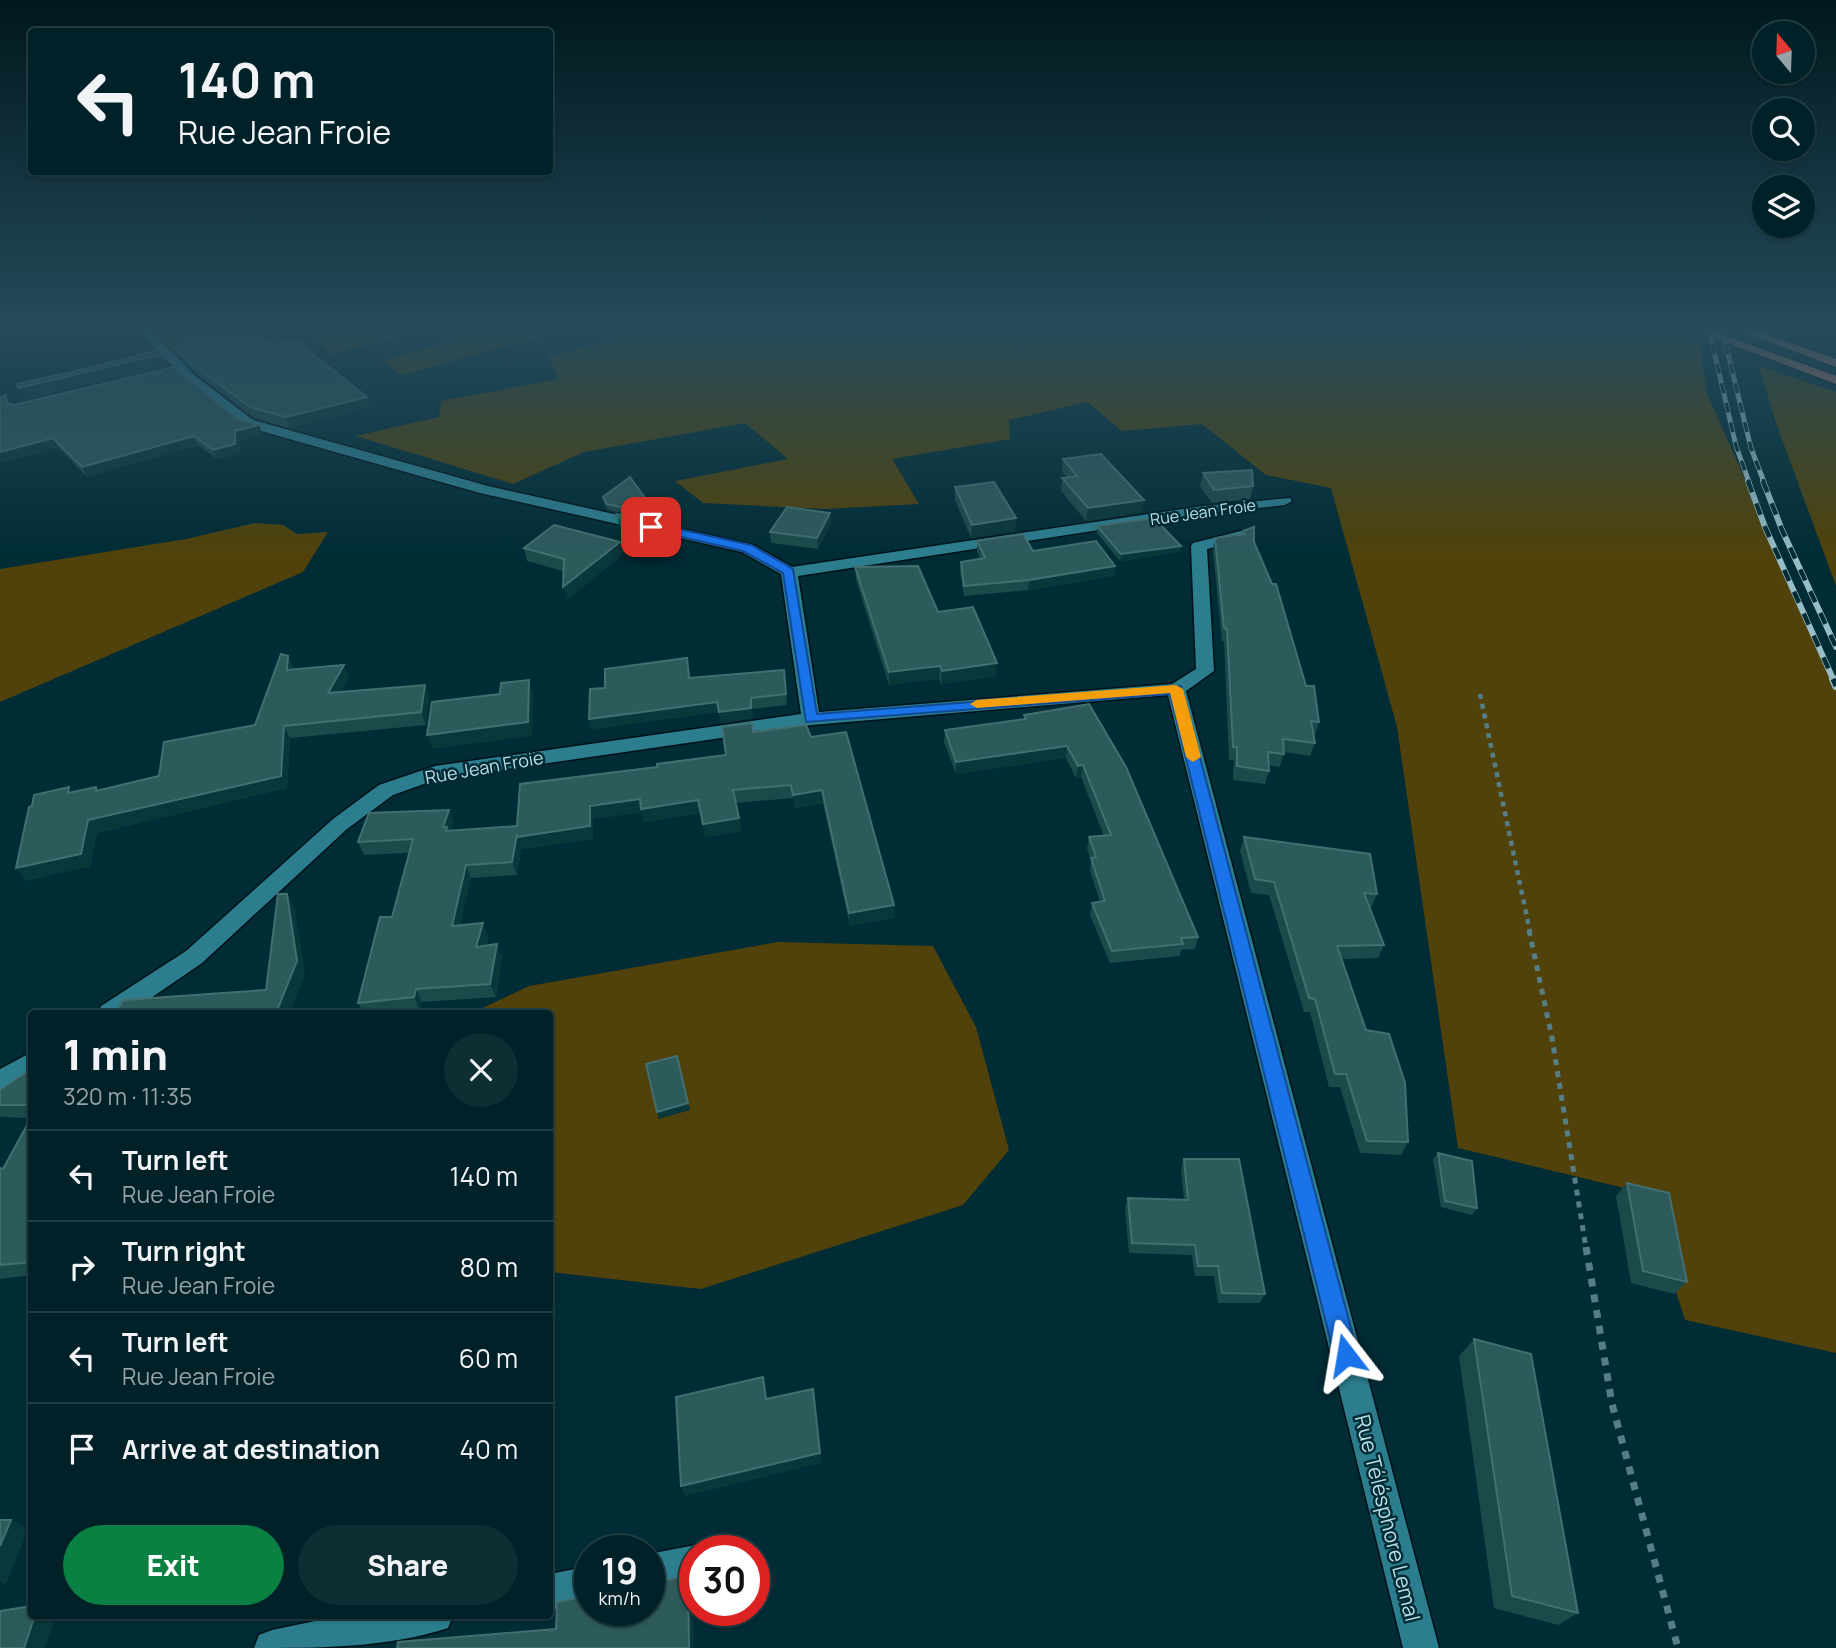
<!DOCTYPE html>
<html lang="en">
<head>
<meta charset="utf-8">
<style>
	body { margin:0; font-family:Manrope,sans-serif; background:#0e2e34; color:#f1f3f6; height:100vh; display:flex; flex-direction:column; font-size:26px; white-space:nowrap }
	* { box-sizing:border-box; margin:0 }
	p { font-size:23px; color:#95a3a8 }
	.icon { flex:none; width:38px; height:38px; fill:none; stroke:currentColor; stroke-width:2; stroke-linecap:round; stroke-linejoin:round }
	.map { position:relative; flex:1; overflow:hidden }
	.details { position:absolute; left:28px; top:1010px; width:525px; height:609px; display:flex; flex-direction:column; background:#002128; border-radius:7px; box-shadow:0 2px 5px #0004,0 0 0 2px #223e45 }
	.details>* { flex:none }
	.guide { position:absolute; left:28px; top:28px; width:525px; height:147px; border-radius:7px; box-shadow:0 2px 5px #0004,0 0 0 2px #223e45; background:#002128; color:#f1f3f6; overflow:hidden }
	.needle { width:46px; rotate:341deg }
	.tools { position:absolute; left:1752px; top:21px; display:grid; gap:14px }
	.tools a { display:grid; place-items:center; width:63px; height:63px; border-radius:50%; background:#002128; box-shadow:0 2px 5px #0004,0 0 0 2px #223e45; font-size:35px }
	.speed { position:absolute; left:574px; top:1535px; display:flex; gap:14px; font-size:35px; font-weight:700; text-align:center }
	.speed>* { display:grid; place-content:center; width:91px; height:91px; border-radius:50%; background:#002128; box-shadow:0 2px 5px #0004,0 0 0 2px #223e45; line-height:1 }
	.speed small { font-size:18px; font-weight:400 }
	.speed .limit { border:10px solid #d22; background:#fff; color:#111 }
	.pin { position:absolute; display:grid; place-items:center; width:60px; height:60px; color:#fff; margin:-30px; border-radius:14px; box-shadow:0 4px 10px #0006 }
	.me { position:absolute; width:77px; margin:-38px; rotate:346deg; stroke-linejoin:round; filter:drop-shadow(0 0 5px #0008) }
	.turn { display:flex; align-items:center; gap:24px; height:147px; padding:0 35px; font-size:32px }
	.turn .icon { width:91px; height:91px; stroke-width:2.5 }
	.turn b { display:block; font-size:49px; line-height:60px }
	.round { display:grid; place-items:center; flex:none; width:74px; height:74px; border-radius:37px; background:#0e2e34 }
	.overview { display:flex; align-items:center; justify-content:space-between; height:119px; padding:0 35px }
	h1 { font-size:42px; font-weight:800; line-height:52px }
	.button { display:flex; gap:14px; margin-top:auto; padding:14px 35px }
	.button a { flex:1; height:80px; border-radius:42px; background:#0b8043; color:#fff; font-size:28px; font-weight:800; line-height:80px; text-align:center }
	.button a+a { background:#0e2e34; color:#f1f3f6 }
	ul { padding:0; list-style:none }
	li { display:flex; align-items:center; gap:21px; height:91px; padding:0 35px; border-top:2px solid #223e45 }
	li div { flex:1 }
	li b { display:block; font-size:26px }
	li em { font-style:normal }
	.map>svg:first-child { display:block }
	.green { fill:#50420a }
	.lines { fill:none; stroke-linecap:round; stroke-linejoin:round }
	.minor-casing { stroke:#001318; stroke-width:3 }
	.highway-casing { stroke:#001318; stroke-width:3 }
	.path-far2 { stroke:#567e87; stroke-width:4.5; stroke-dasharray:5 5; stroke-linecap:butt }
	.path-far1 { stroke:#567e87; stroke-width:5; stroke-dasharray:6 6; stroke-linecap:butt }
	.path { stroke:#567e87; stroke-width:7; stroke-dasharray:8 8; stroke-linecap:butt }
	.minor { fill:#2c7e8f; fill-rule:evenodd }
	.highway { fill:#d8846f; fill-rule:evenodd }
	.rail-far2-casing { stroke:#97bec7; stroke-width:5 }
	.rail-far1-casing { stroke:#97bec7; stroke-width:6 }
	.rail-casing { stroke:#97bec7; stroke-width:8 }
	.rail-far2 { stroke:#002c35; stroke-width:3.5; stroke-dasharray:10; stroke-linecap:butt }
	.rail-far1 { stroke:#002c35; stroke-width:4.5; stroke-dasharray:12; stroke-linecap:butt }
	.rail { stroke:#002c35; stroke-width:5; stroke-dasharray:16; stroke-linecap:butt }
	.wall { fill:#1c4a4a }
	.shaded-wall { fill:#0a373a }
	.building { fill:#2d5a5b; stroke:#436f71; stroke-width:2 }
	.route { fill:#1a73e8; stroke:#114b97; stroke-width:2 }
	.slow { fill:#f59e0b }
	.labels { text-anchor:middle; dominant-baseline:central; stroke-width:5; stroke-linejoin:round; paint-order:stroke }
	.far-street-label { font-size:16px; fill:#badfe8; stroke:#002c35 }
	.street-label { font-size:18px; fill:#badfe8; stroke:#002c35 }
	.near-street-label { font-size:21px; fill:#badfe8; stroke:#002c35 }
</style>
</head>
<body>
<div class="map">
<svg width="1836" height="1648" viewBox="0 0 1836 1648">
	<rect width="100%" height="100%" fill="#002c35"/>
	<path class="green" d="M 182,325 L 442,325 L 331,354 L 301,327 L 172,359 L 147,333 Z
		M 468,325 L 587,325 L 400,375 L 383,360 L 485,332 Z
		M 632,325 L 1652,325 L 1699,343 L 1707,394 L 1836,683 L 1836,1353 L 1685,1320 L 1645,1193 L 1458,1148 L 1397,727 L 1331,488 L 1266,475 L 1202,424 L 1122,431 L 1087,402 L 1009,420 L 1010,439 L 892,459 L 919,504 L 825,509 L 703,503 L 675,481 L 788,459 L 745,423 L 584,452 L 513,484 L 356,436 L 439,417 L 441,401 L 559,379 L 549,357 L 643,331 Z
		M 1759,366 L 1836,392 L 1836,586 L 1776,423 Z
		M 255,523 L 283,525 L 297,534 L 328,532 L 303,572 L 0,702 L 0,569 L 186,539 Z
		M 778,942 L 933,946 L 976,1027 L 1009,1150 L 963,1205 L 701,1289 L 550,1272 L 550,1013 L 472,1013 L 529,986 Z"/>
	<g class="lines">
		<defs>
			<path id="minor" d="M 134,325 L 146,325 L 194,375 L 253,420 L 488,486 L 753,545 L 792,567 L 1203,506 L 1290,498 L 1292,501 L 1285,505 L 1203,514 L 798,576 L 819,712 L 1172,684 L 1196,669 L 1191,546 L 1193,543 L 1241,531 L 1249,536 L 1246,539 L 1207,549 L 1214,671 L 1186,691 L 1439,1648 L 1403,1648 L 1168,695 L 811,725 L 438,779 L 393,795 L 347,829 L 202,963 L 129,1013 L 98,1013 L 101,1006 L 186,951 L 333,819 L 379,785 L 435,766 L 801,714 L 781,574 L 742,552 L 480,493 L 243,426 L 186,381 Z
				M 32,1052 L 32,1076 L 0,1093 L 0,1069 Z
				M 695,1545 L 707,1550 L 695,1550 L 695,1581 L 649,1590 L 649,1554 Z
				M 590,1566 L 590,1602 L 550,1610 L 550,1574 Z
				M 344,1615 L 453,1615 L 448,1628 C 387,1648 318,1648 254,1648 L 259,1635 L 272,1630 Z"/>
			<path id="highway" d="M 1680,325 L 1696,325 L 1836,376 L 1836,384 Z
				M 1725,325 L 1741,325 L 1836,359 L 1836,367 Z"/>
		</defs>
		<use href="#minor" class="minor-casing"/>
		<use href="#highway" class="highway-casing"/>
		<path class="path-far2" d="M 1480,694 L 1530,932"/>
		<path class="path-far1" d="M 1529,930 L 1552,1038 L 1586,1248"/>
		<path class="path" d="M 1586,1247 L 1612,1404 L 1678,1648"/>
		<use href="#minor" class="minor"/>
		<use href="#highway" class="highway"/>
		<defs>
			<path id="rail-far2" d="M 1708,325 L 1736,446 L 1749,482
				M 1721,325 L 1751,448 L 1764,482"/>
			<path id="rail-far1" d="M 1748,481 L 1765,527 L 1834,681
				M 1763,481 L 1782,530 L 1836,647"/>
			<path id="rail" d="M 1833,679 L 1836,686"/>
		</defs>
		<use href="#rail-far2" class="rail-far2-casing"/>
		<use href="#rail-far1" class="rail-far1-casing"/>
		<use href="#rail" class="rail-casing"/>
		<use href="#rail-far2" class="rail-far2"/>
		<use href="#rail-far1" class="rail-far1"/>
		<use href="#rail" class="rail"/>
	</g>
	<path class="wall" d="M 159,325 L 247,325 L 273,345 L 315,356 L 367,397 L 370,407 L 290,428 L 254,418 L 196,373 L 180,357 L 176,347 L 183,345 L 162,329 Z
		M 0,397 L 12,405 L 237,419 L 263,434 L 240,440 L 240,454 L 217,459 L 198,445 L 87,477 L 58,447 L 0,463 Z
		M 1063,459 L 1144,500 L 1142,512 L 1086,521 L 1061,491 L 1062,478 L 1067,477 L 1062,472 Z
		M 1203,473 L 1253,486 L 1250,499 L 1212,503 L 1200,486 Z
		M 955,487 L 1016,518 L 1015,531 L 971,538 L 955,500 Z
		M 603,497 L 657,515 L 658,521 L 608,510 L 604,504 Z
		M 830,513 L 831,523 L 818,549 L 771,543 L 770,532 Z
		M 617,514 L 665,537 L 641,558 L 620,527 Z
		M 1097,526 L 1181,546 L 1179,552 L 1120,561 L 1097,533 Z
		M 1243,531 L 1254,542 L 1319,722 L 1315,735 L 1313,735 L 1315,743 L 1310,756 L 1284,752 L 1280,767 L 1269,765 L 1269,771 L 1265,784 L 1233,780 L 1234,760 L 1229,760 L 1224,641 L 1222,641 L 1213,550 L 1215,538 L 1242,534 Z
		M 977,541 L 1115,566 L 1114,576 L 1028,590 L 964,596 L 960,572 L 961,562 L 980,559 L 977,551 Z
		M 524,548 L 622,555 L 567,600 L 563,571 L 527,561 Z
		M 855,567 L 938,612 L 996,676 L 941,684 L 939,679 L 889,685 L 856,580 Z
		M 294,668 L 294,669 L 349,677 L 341,692 L 425,685 L 429,697 L 426,725 L 290,738 L 287,788 L 97,833 L 90,866 L 26,881 L 32,806 L 73,792 L 96,787 L 99,790 L 159,776 L 255,725 Z
		M 689,668 L 690,678 L 784,670 L 787,705 L 752,709 L 753,718 L 721,723 L 719,712 L 591,729 L 589,719 L 605,688 Z
		M 1089,704 L 1198,937 L 1195,949 L 1181,950 L 1180,956 L 1110,963 L 1090,915 L 1092,903 L 1100,902 L 1090,870 L 1091,860 L 1087,849 L 1089,837 L 1104,836 L 1081,777 L 1076,778 L 1066,758 L 956,774 L 944,742 L 945,730 L 1024,719 L 1024,715 Z
		M 806,725 L 895,918 L 850,926 L 823,803 L 795,808 L 793,798 L 736,803 L 741,831 L 705,837 L 701,813 L 644,822 L 642,812 L 593,819 L 593,839 L 521,849 L 517,875 L 471,878 L 460,925 L 488,936 L 486,946 L 502,957 L 496,997 L 422,1002 L 420,1010 L 387,1013 L 364,1013 L 358,1003 L 392,917 L 409,853 L 364,855 L 358,842 L 449,810 L 454,822 L 451,831 L 517,826 L 657,767 L 726,755 L 753,731 Z
		M 1244,837 L 1377,894 L 1371,908 L 1370,908 L 1384,945 L 1378,958 L 1342,959 L 1366,1030 L 1408,1142 L 1401,1155 L 1360,1153 L 1340,1087 L 1329,1087 L 1310,1012 L 1304,1012 L 1269,895 L 1251,893 L 1240,851 Z
		M 32,1068 L 32,1275 L 0,1279 L 0,1168 L 3,1169 L 30,1118 L 0,1117 L 0,1090 Z
		M 1438,1153 L 1477,1208 L 1472,1215 L 1441,1207 L 1433,1159 Z
		M 1184,1159 L 1265,1294 L 1260,1303 L 1218,1303 L 1214,1276 L 1195,1276 L 1192,1255 L 1129,1253 L 1125,1208 L 1128,1198 L 1184,1199 L 1181,1170 Z
		M 1627,1183 L 1687,1282 L 1674,1294 L 1631,1283 L 1616,1196 Z
		M 1474,1339 L 1578,1613 L 1558,1625 L 1494,1608 L 1459,1356 Z"/>
	<path class="shaded-wall" d="M 163,354 L 168,365 L 25,400 L 18,388 Z
		M 367,397 L 370,407 L 290,428 L 286,417 Z
		M 259,425 L 263,434 L 240,440 L 240,454 L 217,459 L 213,450 L 235,431 Z
		M 194,436 L 198,445 L 87,477 L 82,467 Z
		M 53,438 L 58,447 L 0,463 L 0,452 Z
		M 1144,500 L 1142,512 L 1086,521 L 1088,508 Z
		M 830,513 L 831,523 L 818,549 L 817,538 Z
		M 1016,518 L 1015,531 L 971,538 L 972,525 Z
		M 663,524 L 665,537 L 641,558 L 639,545 Z
		M 620,542 L 622,555 L 567,600 L 563,587 Z
		M 1181,546 L 1179,552 L 1120,561 L 1121,554 Z
		M 1115,566 L 1114,576 L 1028,590 L 1029,580 Z
		M 288,656 L 294,668 L 293,682 L 287,670 Z
		M 997,663 L 996,676 L 941,684 L 942,671 Z
		M 344,665 L 349,677 L 333,706 L 328,693 Z
		M 940,666 L 939,679 L 889,685 L 889,672 Z
		M 529,680 L 533,694 L 532,736 L 433,749 L 427,735 Z
		M 425,685 L 429,697 L 426,725 L 421,712 Z
		M 751,698 L 753,718 L 721,723 L 719,712 Z
		M 717,702 L 719,712 L 591,729 L 589,719 Z
		M 284,726 L 290,738 L 287,788 L 97,833 L 90,866 L 26,881 L 16,868 L 88,820 Z
		M 1067,746 L 1066,758 L 956,774 L 956,762 Z
		M 1083,765 L 1081,777 L 1076,778 L 1078,766 Z
		M 822,790 L 823,803 L 795,808 L 793,795 Z
		M 640,799 L 698,800 L 701,813 L 644,822 L 642,812 L 593,819 L 593,839 L 521,849 L 517,875 L 512,862 L 517,834 L 590,806 Z
		M 449,810 L 454,822 L 450,834 L 443,827 Z
		M 739,818 L 741,831 L 705,837 L 703,824 Z
		M 466,865 L 471,878 L 457,939 L 452,926 Z
		M 287,894 L 295,908 L 305,975 L 290,1013 L 276,1013 Z
		M 894,905 L 895,918 L 850,926 L 849,913 Z
		M 483,923 L 488,936 L 482,960 L 476,947 Z
		M 497,944 L 502,957 L 496,997 L 490,984 Z
		M 416,989 L 422,1002 L 420,1010 L 414,997 Z
		M 679,1063 L 690,1110 L 659,1119 L 657,1112 Z
		M 813,1389 L 822,1463 L 685,1496 L 681,1486 Z
		M 11,1520 L 28,1529 L 6,1585 L 0,1582 L 0,1546 Z
		M 688,1576 L 692,1584 L 694,1648 L 689,1648 Z
		M 35,1615 L 56,1615 L 45,1648 L 24,1648 Z"/>
	<path class="building" d="M 164,325 L 247,325 L 273,345 L 300,340 L 315,356 L 367,397 L 286,417 L 250,407 L 191,363 L 176,347 L 189,343 Z
		M 159,350 L 163,354 L 18,388 L 17,384 L 67,373 Z
		M 174,367 L 237,419 L 259,425 L 235,431 L 235,444 L 213,450 L 194,436 L 82,467 L 53,438 L 0,452 L 0,397 L 6,395 L 7,403 L 14,405 Z
		M 1101,454 L 1144,500 L 1088,508 L 1062,478 L 1077,476 L 1063,459 Z
		M 1252,470 L 1253,486 L 1214,490 L 1203,473 Z
		M 630,477 L 657,515 L 607,504 L 603,497 Z
		M 994,482 L 1016,518 L 972,525 L 955,487 Z
		M 787,507 L 830,513 L 817,538 L 770,532 Z
		M 617,514 L 663,524 L 639,545 Z
		M 1154,518 L 1181,546 L 1121,554 L 1097,526 Z
		M 554,525 L 620,542 L 563,587 L 564,559 L 524,548 Z
		M 1254,527 L 1254,542 L 1272,584 L 1276,584 L 1306,686 L 1314,686 L 1319,722 L 1311,721 L 1315,743 L 1283,739 L 1284,754 L 1268,752 L 1269,771 L 1237,766 L 1237,747 L 1233,747 L 1227,629 L 1224,628 L 1215,538 L 1245,534 L 1243,531 Z
		M 1023,534 L 1033,551 L 1096,541 L 1115,566 L 1029,580 L 964,586 L 961,562 L 985,558 L 977,541 Z
		M 918,566 L 938,612 L 973,607 L 997,663 L 942,671 L 940,666 L 889,672 L 855,567 Z
		M 281,654 L 288,656 L 287,670 L 344,665 L 328,693 L 425,685 L 421,712 L 284,726 L 281,776 L 88,820 L 81,854 L 16,868 L 29,807 L 32,806 L 34,795 L 69,787 L 68,793 L 96,787 L 96,791 L 159,776 L 164,742 L 255,725 Z
		M 687,658 L 689,678 L 784,670 L 786,694 L 751,698 L 751,708 L 719,712 L 717,702 L 589,719 L 590,689 L 605,688 L 605,669 Z
		M 529,680 L 528,722 L 427,735 L 432,702 L 500,694 L 501,683 Z
		M 1089,704 L 1126,767 L 1198,937 L 1181,938 L 1183,944 L 1112,951 L 1092,903 L 1105,901 L 1091,858 L 1096,857 L 1089,837 L 1111,835 L 1083,765 L 1078,766 L 1067,746 L 956,762 L 945,730 L 1026,719 L 1024,715 Z
		M 752,723 L 753,732 L 806,725 L 811,737 L 846,732 L 894,905 L 849,913 L 822,790 L 793,795 L 791,785 L 733,790 L 739,818 L 703,824 L 698,800 L 641,809 L 640,799 L 590,806 L 590,826 L 517,837 L 517,834 L 512,862 L 466,865 L 452,926 L 483,923 L 476,947 L 497,944 L 490,984 L 416,989 L 414,997 L 358,1003 L 380,917 L 392,917 L 413,839 L 358,842 L 369,813 L 449,810 L 443,827 L 447,827 L 446,831 L 517,826 L 520,784 L 657,767 L 657,764 L 726,755 L 722,727 Z
		M 1244,837 L 1370,854 L 1377,894 L 1364,893 L 1384,945 L 1337,946 L 1366,1030 L 1389,1034 L 1405,1083 L 1408,1142 L 1367,1141 L 1346,1074 L 1335,1074 L 1315,999 L 1309,998 L 1274,882 L 1255,879 Z
		M 278,894 L 287,894 L 297,961 L 276,1013 L 115,1013 L 123,1000 L 266,990 Z
		M 677,1056 L 688,1103 L 657,1112 L 646,1064 Z
		M 32,1068 L 32,1105 L 0,1105 L 0,1090 Z
		M 32,1116 L 32,1262 L 0,1265 L 0,1168 L 3,1169 Z
		M 1438,1153 L 1472,1161 L 1477,1208 L 1445,1201 Z
		M 1184,1159 L 1239,1159 L 1265,1294 L 1222,1293 L 1218,1266 L 1198,1266 L 1195,1245 L 1132,1243 L 1128,1198 L 1188,1200 Z
		M 1627,1183 L 1669,1193 L 1687,1282 L 1643,1271 Z
		M 1474,1339 L 1531,1354 L 1578,1613 L 1512,1596 Z
		M 763,1377 L 766,1399 L 813,1389 L 820,1453 L 681,1486 L 676,1397 Z
		M 0,1520 L 11,1520 L 0,1546 Z
		M 688,1576 L 689,1648 L 397,1648 L 398,1642 L 556,1629 L 557,1602 L 584,1597 L 586,1587 L 590,1587 L 590,1610 L 649,1610 L 649,1583 Z
		M 32,1606 L 32,1615 L 35,1615 L 24,1648 L 0,1648 L 0,1611 Z"/>
	<linearGradient id="sky" x2="0" y2="1"><stop stop-color="#00181d"/><stop offset="0.59" stop-color="#264b5c"/><stop offset="1" stop-color="#264b5c" stop-opacity="0"/></linearGradient>
	<rect width="1836" height="555" fill="url(#sky)"/>
	<path class="route" d="M 651,523 L 751,545 L 793,569 L 817,714 L 1181,686 L 1358,1355 L 1354,1363 L 1346,1367 L 1338,1363 L 1334,1355 L 1170,694 L 806,722 L 783,573 L 743,551 L 647,529 L 645,527 Z"/>
	<path class="slow" d="M 1176,685 L 1183,689 L 1201,757 L 1193,762 L 1186,757 L 1170,693 L 977,708 L 970,704 L 977,700 Z"/>
	<g class="labels">
		<g class="far-street-label">
			<text transform="translate(1203 512) rotate(-8)">Rue Jean Froie</text>
		</g>
		<g class="street-label">
			<text transform="translate(484 767) rotate(-10)">Rue Jean Froie</text>
		</g>
		<g class="near-street-label">
			<text transform="translate(1388 1518) rotate(76)">Rue Télésphore Lemal</text>
		</g>
	</g>
</svg>
<div class="tools">
<a><svg class="needle" viewBox="-14 -14 28 28"><path d="M0-13l5 13h-10z" fill="#e53935"/><path d="M0 13l5-13h-10z" fill="#95a3a8"/></svg></a>
<a><svg class="icon" aria-label="search" viewBox="0 0 24 24"><circle cx="10" cy="10" r="6"/><path d="M15 15l6 6"/></svg></a>
<a><svg class="icon" aria-label="layers" viewBox="0 0 24 24"><path d="M12 4l9 5-9 5-9-5zM3 14l9 5 9-5"/></svg></a>
</div>
<div class="speed"><div>19<small>km/h</small></div><div class="limit">30</div></div>
<div class="pin" style="left:651px;top:527px;background:#d93025"><svg class="icon" aria-label="arrive" viewBox="0 0 24 24"><path d="M6 21V4h12l-3 4 3 4H6"/></svg></div>
<svg class="me" style="left:1346px;top:1355px" viewBox="-20 -20 40 40"><path d="M0-17L14 15 0 8-14 15z" fill="#1a73e8" stroke="#fff" stroke-width="4"/></svg>
<div class="guide">
<div class="turn"><svg class="icon" aria-label="left" viewBox="0 0 24 24"><path d="M17 20v-9H6M10 6l-5 5 5 5"/></svg><div><b>140 m</b>Rue Jean Froie</div></div>
</div>
<section class="details">
<div class="overview"><div><h1>1 min</h1><p>320 m · 11:35</p></div><a class="round"><svg class="icon" aria-label="close" viewBox="0 0 24 24"><path d="M6 6l12 12M18 6L6 18"/></svg></a></div>
<ul>
<li><svg class="icon" aria-label="left" viewBox="0 0 24 24"><path d="M17 20v-9H6M10 6l-5 5 5 5"/></svg><div><b>Turn left</b><p>Rue Jean Froie</p></div><em>140 m</em></li>
<li><svg class="icon" aria-label="right" viewBox="0 0 24 24"><path d="M7 20v-9h11M14 6l5 5-5 5"/></svg><div><b>Turn right</b><p>Rue Jean Froie</p></div><em>80 m</em></li>
<li><svg class="icon" aria-label="left" viewBox="0 0 24 24"><path d="M17 20v-9H6M10 6l-5 5 5 5"/></svg><div><b>Turn left</b><p>Rue Jean Froie</p></div><em>60 m</em></li>
<li><svg class="icon" aria-label="arrive" viewBox="0 0 24 24"><path d="M6 21V4h12l-3 4 3 4H6"/></svg><div><b>Arrive at destination</b></div><em>40 m</em></li>
</ul>
<div class="button"><a>Exit</a><a>Share</a></div>
</section>
</div>
</body>
</html>
